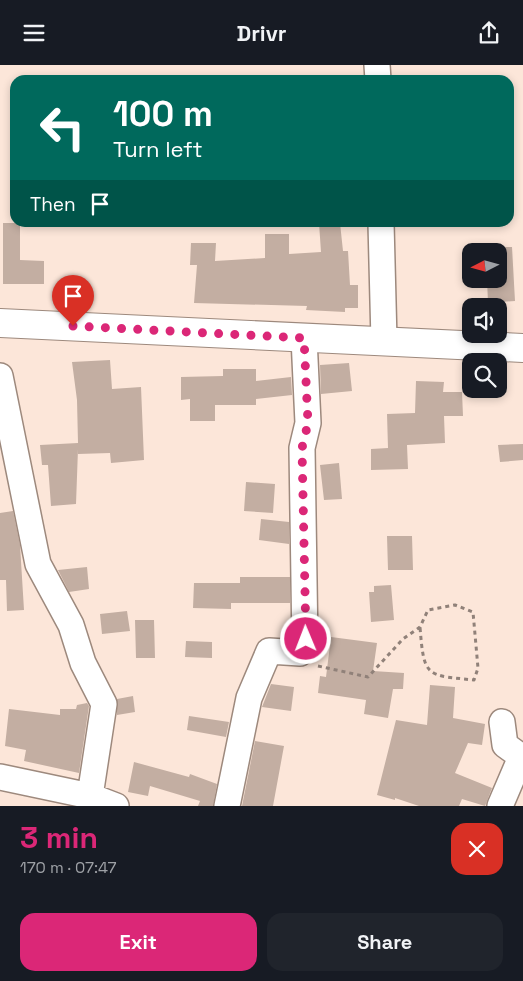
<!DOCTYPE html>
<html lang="en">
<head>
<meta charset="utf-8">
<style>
	body { margin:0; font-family:"Space Grotesk",sans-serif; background:#20242c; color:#f1f3f6; height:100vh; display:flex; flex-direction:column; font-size:19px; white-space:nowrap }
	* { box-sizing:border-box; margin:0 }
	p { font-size:16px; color:#9ea1a6 }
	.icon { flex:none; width:28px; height:28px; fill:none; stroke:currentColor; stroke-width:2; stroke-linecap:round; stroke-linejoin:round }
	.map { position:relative; height:741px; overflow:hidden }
	.details { display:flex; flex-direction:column; background:#171b24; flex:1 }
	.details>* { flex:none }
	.hud { position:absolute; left:10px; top:10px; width:504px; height:152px; border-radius:15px; box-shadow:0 2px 8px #0003; background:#00695c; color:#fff; overflow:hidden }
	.needle { width:32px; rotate:264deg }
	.controls { position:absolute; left:462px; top:178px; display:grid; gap:10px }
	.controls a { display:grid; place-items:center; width:45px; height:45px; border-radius:10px; background:#171b24; box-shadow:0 2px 8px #0003; font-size:25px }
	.pin { position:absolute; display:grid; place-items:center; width:42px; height:42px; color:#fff; margin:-51px -21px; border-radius:50% 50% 50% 0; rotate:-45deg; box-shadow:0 0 5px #0007 }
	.pin .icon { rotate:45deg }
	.me { position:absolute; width:55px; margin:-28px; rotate:359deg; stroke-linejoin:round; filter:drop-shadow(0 0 4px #0008) }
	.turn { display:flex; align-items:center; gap:18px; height:105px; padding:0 20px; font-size:22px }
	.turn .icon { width:65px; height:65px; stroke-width:2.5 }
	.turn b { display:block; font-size:35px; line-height:42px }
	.then { display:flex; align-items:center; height:48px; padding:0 20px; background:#0003; gap:10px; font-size:19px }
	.round { display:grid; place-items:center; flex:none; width:52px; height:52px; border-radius:15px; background:#20242c }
	.overview { display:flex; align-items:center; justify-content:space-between; height:85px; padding:0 20px }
	h1 { font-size:30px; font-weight:600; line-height:38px; color:#db2777 }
	.button { display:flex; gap:10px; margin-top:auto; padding:10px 20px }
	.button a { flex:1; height:58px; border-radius:15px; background:#db2777; color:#fff; font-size:20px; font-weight:600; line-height:58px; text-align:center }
	.button a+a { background:#20242c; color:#f1f3f6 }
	header { display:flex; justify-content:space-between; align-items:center; height:65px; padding:0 20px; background:#171b24; font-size:22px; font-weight:600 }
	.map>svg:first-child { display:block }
	.building { fill:#c3aea2 }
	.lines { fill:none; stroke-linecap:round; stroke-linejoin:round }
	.minor-casing { stroke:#9d897d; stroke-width:28 }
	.major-casing { stroke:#9d897d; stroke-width:30 }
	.path { stroke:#908179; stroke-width:3; stroke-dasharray:4 4; stroke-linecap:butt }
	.minor { stroke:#fff; stroke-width:25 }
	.major { stroke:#fff; stroke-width:28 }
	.route { stroke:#db2777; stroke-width:9; stroke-dasharray:0 16.2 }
</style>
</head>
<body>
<header><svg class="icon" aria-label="menu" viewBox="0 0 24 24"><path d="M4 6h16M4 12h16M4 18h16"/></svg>Drivr<svg class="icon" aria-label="share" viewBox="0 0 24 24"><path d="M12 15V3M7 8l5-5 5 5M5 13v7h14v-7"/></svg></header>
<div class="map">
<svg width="523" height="741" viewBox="0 0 523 741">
	<rect width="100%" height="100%" fill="#fce6d9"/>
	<path class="building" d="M 3,158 L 20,158 L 20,195 L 44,196 L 44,219 L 3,219 Z
		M 319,158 L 340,158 L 343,186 L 348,186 L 350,220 L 358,220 L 358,243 L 345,243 L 345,247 L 306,245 L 307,241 L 194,238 L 197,200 L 190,200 L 191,178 L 216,178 L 215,196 L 265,193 L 265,169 L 289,169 L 289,189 L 321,187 Z
		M 499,182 L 512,182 L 515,236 L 488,238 L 487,214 L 499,214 Z
		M 110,295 L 112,324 L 141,322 L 144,395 L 111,398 L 110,388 L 78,389 L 78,384 L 76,439 L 51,441 L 48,400 L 42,400 L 40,380 L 78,378 L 77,335 L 72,297 Z
		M 349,298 L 352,326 L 321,329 L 320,300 Z
		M 223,304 L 256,304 L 256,316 L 291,312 L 292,330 L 256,334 L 256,340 L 215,340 L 215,356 L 190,356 L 190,334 L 181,335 L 181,312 L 223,311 Z
		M 416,316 L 444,317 L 443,327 L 462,327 L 463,351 L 444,351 L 445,378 L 407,380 L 408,404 L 371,405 L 371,384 L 388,383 L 387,349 L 415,348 Z
		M 523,379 L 523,395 L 500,397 L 498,380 Z
		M 339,398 L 342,434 L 324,435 L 320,400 Z
		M 246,417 L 275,419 L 273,448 L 244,446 Z
		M 13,446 L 20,480 L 24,545 L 7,546 L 6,515 L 0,515 L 0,448 Z
		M 261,454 L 289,457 L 289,479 L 259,475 Z
		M 387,471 L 412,471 L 413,505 L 388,505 Z
		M 87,502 L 89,524 L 69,527 L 58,505 Z
		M 240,512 L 290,512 L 290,538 L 231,538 L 231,544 L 193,543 L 194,518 L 240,518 Z
		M 391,520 L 394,555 L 371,557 L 369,527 L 374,527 L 374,521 Z
		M 127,546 L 130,566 L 102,569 L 100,549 Z
		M 135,555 L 154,555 L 155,593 L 136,593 Z
		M 331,572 L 377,578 L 373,606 L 404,608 L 403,624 L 393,624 L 388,653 L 364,649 L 366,635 L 318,628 L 320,611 L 326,612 Z
		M 186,576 L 212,577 L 212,593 L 185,592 Z
		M 271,619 L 294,622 L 291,646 L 262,642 Z
		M 430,620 L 455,622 L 453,653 L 485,659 L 482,680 L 468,678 L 455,708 L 492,723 L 485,741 L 462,734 L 459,741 L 419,741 L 395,733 L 395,735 L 377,730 L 396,655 L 427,660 Z
		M 133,631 L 135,647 L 117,650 L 117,634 Z
		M 87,638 L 89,641 L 79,708 L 24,696 L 26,685 L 5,681 L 9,644 L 60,650 L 60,644 L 76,644 L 77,640 Z
		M 189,651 L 229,657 L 226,672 L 187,665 Z
		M 255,676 L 284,681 L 273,741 L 242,741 Z
		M 134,697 L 189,712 L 190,709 L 217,719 L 213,741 L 198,741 L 200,736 L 150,721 L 148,731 L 128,727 Z"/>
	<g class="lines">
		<defs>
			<path id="minor" d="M 377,0 L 378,15
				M 381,158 L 384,276
				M 0,311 L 38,499 L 71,560 L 83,598 L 104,639 L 90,731
				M 502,657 L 505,680 L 523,693
				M 0,712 L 90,731 L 116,741
				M 227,741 L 249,633 L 269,586 L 300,588 L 305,582 L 302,383 L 308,358 L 304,273
				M 500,741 L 521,692"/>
			<path id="major" d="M 0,258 L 523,283"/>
		</defs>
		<use href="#minor" class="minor-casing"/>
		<use href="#major" class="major-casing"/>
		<path class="path" d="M 318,601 L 368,612 L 403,574 L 420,562 L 428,545 L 455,540 L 473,547 L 478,603 L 474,615 C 426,610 424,613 420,562"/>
		<use href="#minor" class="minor"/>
		<use href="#major" class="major"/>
	</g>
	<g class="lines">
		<path class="route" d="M 73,261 L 304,273 L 308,358 L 302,383 L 306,574"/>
	</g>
</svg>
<div class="controls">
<a><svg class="needle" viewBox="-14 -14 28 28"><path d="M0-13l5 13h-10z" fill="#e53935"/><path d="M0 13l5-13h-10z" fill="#9ea1a6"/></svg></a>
<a><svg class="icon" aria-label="sound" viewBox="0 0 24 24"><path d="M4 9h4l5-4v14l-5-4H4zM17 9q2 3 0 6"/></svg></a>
<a><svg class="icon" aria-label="search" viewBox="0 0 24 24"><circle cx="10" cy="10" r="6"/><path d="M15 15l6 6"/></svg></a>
</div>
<div class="pin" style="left:73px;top:261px;background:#d93025"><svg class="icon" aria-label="arrive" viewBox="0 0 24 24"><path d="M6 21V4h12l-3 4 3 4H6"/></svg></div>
<svg class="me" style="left:306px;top:574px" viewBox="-20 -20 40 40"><circle r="17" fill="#db2777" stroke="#fff" stroke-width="3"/><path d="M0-11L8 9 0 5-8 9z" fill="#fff"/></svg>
<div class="hud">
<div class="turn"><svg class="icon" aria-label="left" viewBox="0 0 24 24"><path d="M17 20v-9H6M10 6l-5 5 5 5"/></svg><div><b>100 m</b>Turn left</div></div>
<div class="then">Then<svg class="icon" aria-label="arrive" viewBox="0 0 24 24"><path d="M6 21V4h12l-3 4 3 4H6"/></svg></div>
</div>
</div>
<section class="details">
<div class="overview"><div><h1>3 min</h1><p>170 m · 07:47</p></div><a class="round" style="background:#d93025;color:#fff"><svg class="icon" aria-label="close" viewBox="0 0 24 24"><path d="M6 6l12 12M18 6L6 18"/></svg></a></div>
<div class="button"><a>Exit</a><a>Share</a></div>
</section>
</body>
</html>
